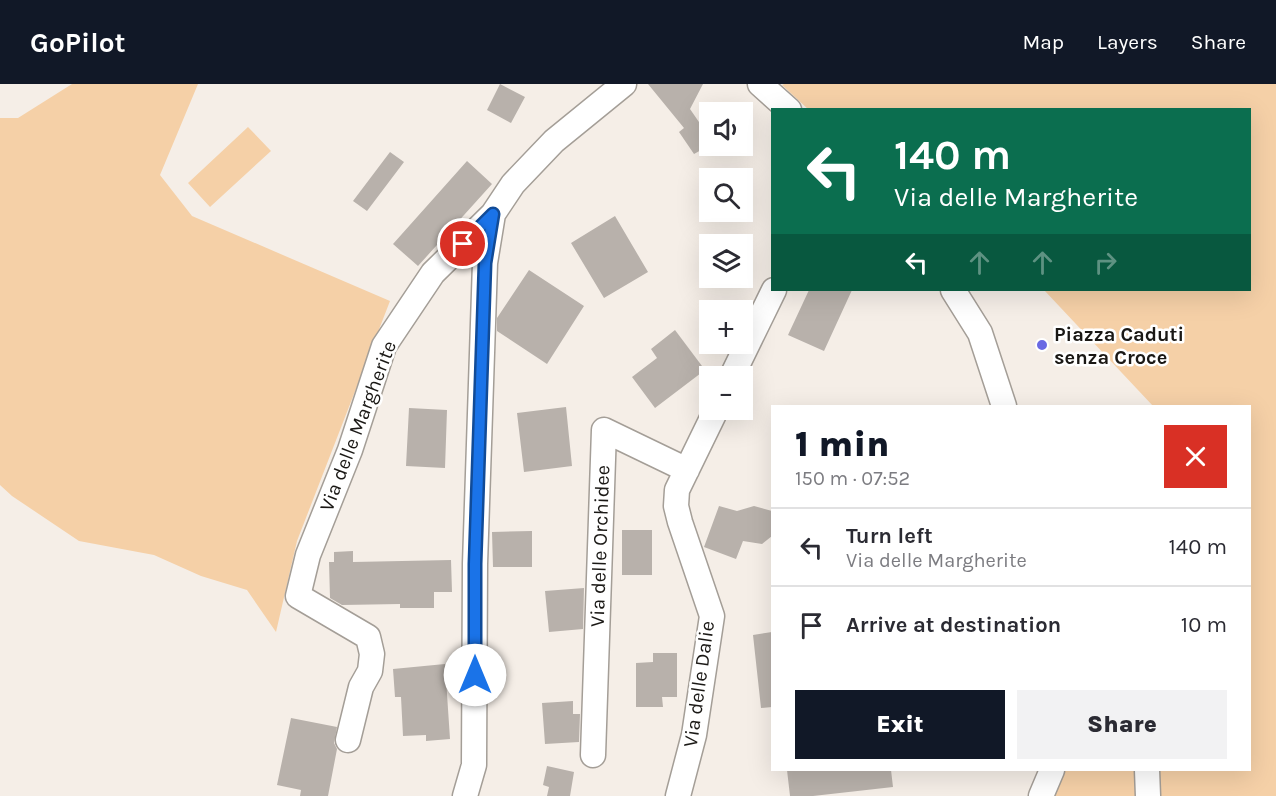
<!DOCTYPE html>
<html lang="en">
<head>
<meta charset="utf-8">
<style>
	body { margin:0; font-family:Karla,sans-serif; background:#f2f2f3; color:#2b2b33; height:100vh; display:flex; flex-direction:column; font-size:22px; white-space:nowrap }
	* { box-sizing:border-box; margin:0 }
	p { font-size:20px; color:#7c7c81 }
	.icon { flex:none; width:33px; height:33px; fill:none; stroke:currentColor; stroke-width:2; stroke-linecap:round; stroke-linejoin:round }
	.map { position:relative; flex:1; overflow:hidden }
	.sheet { position:absolute; left:771px; top:321px; width:480px; height:366px; display:flex; flex-direction:column; background:#fff; border-radius:0px; box-shadow:0 6px 24px #0002 }
	.sheet>* { flex:none }
	.guide { position:absolute; left:771px; top:24px; width:480px; height:183px; border-radius:0px; box-shadow:0 6px 24px #0002; background:#0b6e4f; color:#fff; overflow:hidden }
	.controls { position:absolute; left:699px; top:18px; display:grid; gap:12px }
	.controls a { display:grid; place-items:center; width:54px; height:54px; border-radius:0px; background:#fff; box-shadow:0 6px 24px #0002; font-size:30px }
	.pin { position:absolute; display:grid; place-items:center; width:51px; height:51px; color:#fff; margin:-26px; border:3px solid #fff; border-radius:50%; box-shadow:0 2px 6px #0007 }
	.me { position:absolute; width:66px; margin:-33px; rotate:0deg; stroke-linejoin:round; filter:drop-shadow(0 0 4px #0008) }
	.turn { display:flex; align-items:center; gap:21px; height:126px; padding:0 24px; font-size:27px }
	.turn .icon { width:78px; height:78px; stroke-width:2.5 }
	.turn b { display:block; font-size:42px; line-height:51px }
	.lanes { display:flex; align-items:center; height:57px; padding:0 24px; background:#0003; justify-content:center; gap:30px; direction:ltr }
	.lanes .off { opacity:.35 }
	.round { display:grid; place-items:center; flex:none; width:63px; height:63px; border-radius:0px; background:#f2f2f3 }
	.summary { display:flex; align-items:center; justify-content:space-between; height:102px; padding:0 24px }
	h1 { font-size:36px; font-weight:800; line-height:45px; color:#111827 }
	.primary-button { display:flex; gap:12px; margin-top:auto; padding:12px 24px }
	.primary-button a { flex:1; height:69px; border-radius:0px; background:#111827; color:#fff; font-size:24px; font-weight:800; line-height:69px; text-align:center }
	.primary-button a+a { background:#f2f2f3; color:#2b2b33 }
	ul { padding:0; list-style:none }
	li { display:flex; align-items:center; gap:18px; height:78px; padding:0 24px; border-top:2px solid #e1e1e2 }
	li div { flex:1 }
	li b { display:block; font-size:22px }
	li em { font-style:normal }
	header { display:flex; align-items:center; gap:36px; box-sizing:border-box; height:84px; padding:0 30px; background:#111827; color:#fff }
	header strong { font-size:28px }
	nav { display:flex; gap:33px; margin-inline-start:auto; font-size:21px }
	.map>svg:first-child { display:block }
	.green { fill:#f5d0a7 }
	.building { fill:#b8b1ab }
	.lines { fill:none; stroke-linecap:round; stroke-linejoin:round }
	.minor-casing { stroke:#a49e97; stroke-width:27 }
	.minor { stroke:#fff; stroke-width:24 }
	.route-casing { stroke:#114b97; stroke-width:15 }
	.route { stroke:#1a73e8; stroke-width:10 }
	.poi-dot { fill:#6969e3; stroke:#fff; stroke-width:2 }
	.labels { text-anchor:middle; dominant-baseline:central; stroke-width:5; stroke-linejoin:round; paint-order:stroke }
	.poi-label { font-size:20px; font-weight:bold; fill:#1a1815; stroke:#fff; text-anchor:start }
	.street-label { font-size:20px; fill:#1a1815; stroke:#fff }
</style>
</head>
<body>
<header>
<strong>GoPilot</strong>
<nav><a>Map</a><a>Layers</a><a>Share</a></nav>
</header>
<div class="map">
<svg width="1276" height="712" viewBox="0 0 1276 712">
	<rect width="100%" height="100%" fill="#f5eee7"/>
	<path class="green" d="M 72,0 L 198,0 L 160,91 L 192,132 L 390,217 L 297,457 L 276,548 L 247,506 L 201,492 L 154,471 L 79,457 L 12,412 L 0,401 L 0,34 L 18,34 Z
		M 784,0 L 1276,0 L 1276,712 L 1040,712 L 1051,686 L 1250,686 L 1250,322 L 1153,322 L 1044,206 L 1250,206 L 1250,26 L 809,26 L 782,1 Z
		M 248,43 L 271,67 L 210,123 L 188,99 Z"/>
	<path class="building" d="M 500,0 L 525,13 L 511,39 L 487,26 Z
		M 648,0 L 703,0 L 690,25 L 710,54 L 710,61 L 694,70 L 679,48 L 684,44 Z
		M 390,68 L 404,78 L 367,127 L 353,117 Z
		M 467,77 L 492,100 L 418,182 L 393,160 Z
		M 615,132 L 648,188 L 604,214 L 571,159 Z
		M 529,186 L 584,222 L 547,280 L 497,247 L 497,234 Z
		M 809,206 L 852,206 L 824,267 L 788,251 Z
		M 675,246 L 705,286 L 655,324 L 632,293 L 657,274 L 651,265 Z
		M 566,323 L 572,382 L 524,388 L 517,329 Z
		M 409,324 L 447,326 L 445,384 L 406,382 Z
		M 719,422 L 737,427 L 754,422 L 772,427 L 772,452 L 762,460 L 743,457 L 736,475 L 704,463 Z
		M 622,446 L 652,446 L 652,491 L 622,491 Z
		M 532,447 L 532,483 L 493,483 L 492,448 Z
		M 353,467 L 353,478 L 451,476 L 452,508 L 434,508 L 434,524 L 400,524 L 400,520 L 342,521 L 330,514 L 329,478 L 334,478 L 334,468 Z
		M 584,504 L 583,545 L 549,548 L 545,507 Z
		M 772,548 L 772,623 L 761,624 L 753,551 Z
		M 653,569 L 677,569 L 677,613 L 662,613 L 663,623 L 636,623 L 636,579 L 653,578 Z
		M 445,580 L 450,655 L 426,657 L 426,651 L 403,652 L 401,613 L 395,613 L 393,585 Z
		M 573,617 L 573,630 L 580,630 L 579,658 L 545,660 L 542,619 Z
		M 291,634 L 337,643 L 334,659 L 337,665 L 328,712 L 300,712 L 301,706 L 277,701 Z
		M 547,682 L 574,688 L 570,712 L 547,712 L 549,703 L 543,701 Z
		M 787,686 L 891,686 L 893,703 L 813,712 L 790,712 Z"/>
	<g class="lines">
		<defs>
			<path id="minor" d="M 760,0 L 789,26
				M 953,206 L 980,249 L 1004,322
				M 732,292 L 774,206
				M 348,656 L 361,603 L 370,587 L 372,570 L 368,553 L 298,512 L 308,471 L 350,366 L 384,262 L 433,189 L 493,130 L 513,100 L 554,57 L 624,0
				M 593,671 L 604,346 L 687,386
				M 1147,686 L 1148,712
				M 465,712 L 474,681 L 475,480 L 485,179 L 493,130
				M 678,712 L 694,651 L 712,532 L 680,438 L 676,422 L 677,406 L 716,326
				M 1041,712 L 1052,686"/>
		</defs>
		<use href="#minor" class="minor-casing"/>
		<use href="#minor" class="minor"/>
	</g>
	<g class="lines">
		<defs>
			<path id="route" d="M 463,160 L 493,130 L 485,179 L 475,480 L 475,591"/>
		</defs>
		<use href="#route" class="route-casing"/>
		<use href="#route" class="route"/>
	</g>
	<circle class="poi-dot" cx="1042" cy="261" r="6"/>
	<g class="labels">
		<g class="poi-label">
			<text x="1054" y="250">Piazza Caduti<tspan x="1054" dy="23">senza Croce</tspan></text>
		</g>
		<g class="street-label">
			<text transform="translate(358 342) rotate(-69)">Via delle Margherite</text>
			<text transform="translate(600 462) rotate(-88)">Via delle Orchidee</text>
			<text transform="translate(699 600) rotate(-82)">Via delle Dalie</text>
		</g>
	</g>
</svg>
<div class="controls">
<a><svg class="icon" aria-label="sound" viewBox="0 0 24 24"><path d="M4 9h4l5-4v14l-5-4H4zM17 9q2 3 0 6"/></svg></a>
<a><svg class="icon" aria-label="search" viewBox="0 0 24 24"><circle cx="10" cy="10" r="6"/><path d="M15 15l6 6"/></svg></a>
<a><svg class="icon" aria-label="layers" viewBox="0 0 24 24"><path d="M12 4l9 5-9 5-9-5zM3 14l9 5 9-5"/></svg></a>
<a>+</a>
<a>−</a>
</div>
<div class="pin" style="left:463px;top:160px;background:#d93025"><svg class="icon" aria-label="arrive" viewBox="0 0 24 24"><path d="M6 21V4h12l-3 4 3 4H6"/></svg></div>
<svg class="me" style="left:475px;top:591px" viewBox="-20 -20 40 40"><circle r="19" fill="#fff"/><path d="M0-13L10 11 0 6-10 11z" fill="#1a73e8"/></svg>
<div class="guide">
<div class="turn"><svg class="icon" aria-label="left" viewBox="0 0 24 24"><path d="M17 20v-9H6M10 6l-5 5 5 5"/></svg><div><b>140 m</b>Via delle Margherite</div></div>
<div class="lanes"><svg class="icon" aria-label="left" viewBox="0 0 24 24"><path d="M17 20v-9H6M10 6l-5 5 5 5"/></svg><svg class="icon off" aria-label="ahead" viewBox="0 0 24 24"><path d="M12 20V5M6 11l6-6 6 6"/></svg><svg class="icon off" aria-label="ahead" viewBox="0 0 24 24"><path d="M12 20V5M6 11l6-6 6 6"/></svg><svg class="icon off" aria-label="right" viewBox="0 0 24 24"><path d="M7 20v-9h11M14 6l5 5-5 5"/></svg></div>
</div>
<section class="sheet">
<div class="summary"><div><h1>1 min</h1><p>150 m · 07:52</p></div><a class="round" style="background:#d93025;color:#fff"><svg class="icon" aria-label="close" viewBox="0 0 24 24"><path d="M6 6l12 12M18 6L6 18"/></svg></a></div>
<ul>
<li><svg class="icon" aria-label="left" viewBox="0 0 24 24"><path d="M17 20v-9H6M10 6l-5 5 5 5"/></svg><div><b>Turn left</b><p>Via delle Margherite</p></div><em>140 m</em></li>
<li><svg class="icon" aria-label="arrive" viewBox="0 0 24 24"><path d="M6 21V4h12l-3 4 3 4H6"/></svg><div><b>Arrive at destination</b></div><em>10 m</em></li>
</ul>
<div class="primary-button"><a>Exit</a><a>Share</a></div>
</section>
</div>
</body>
</html>
